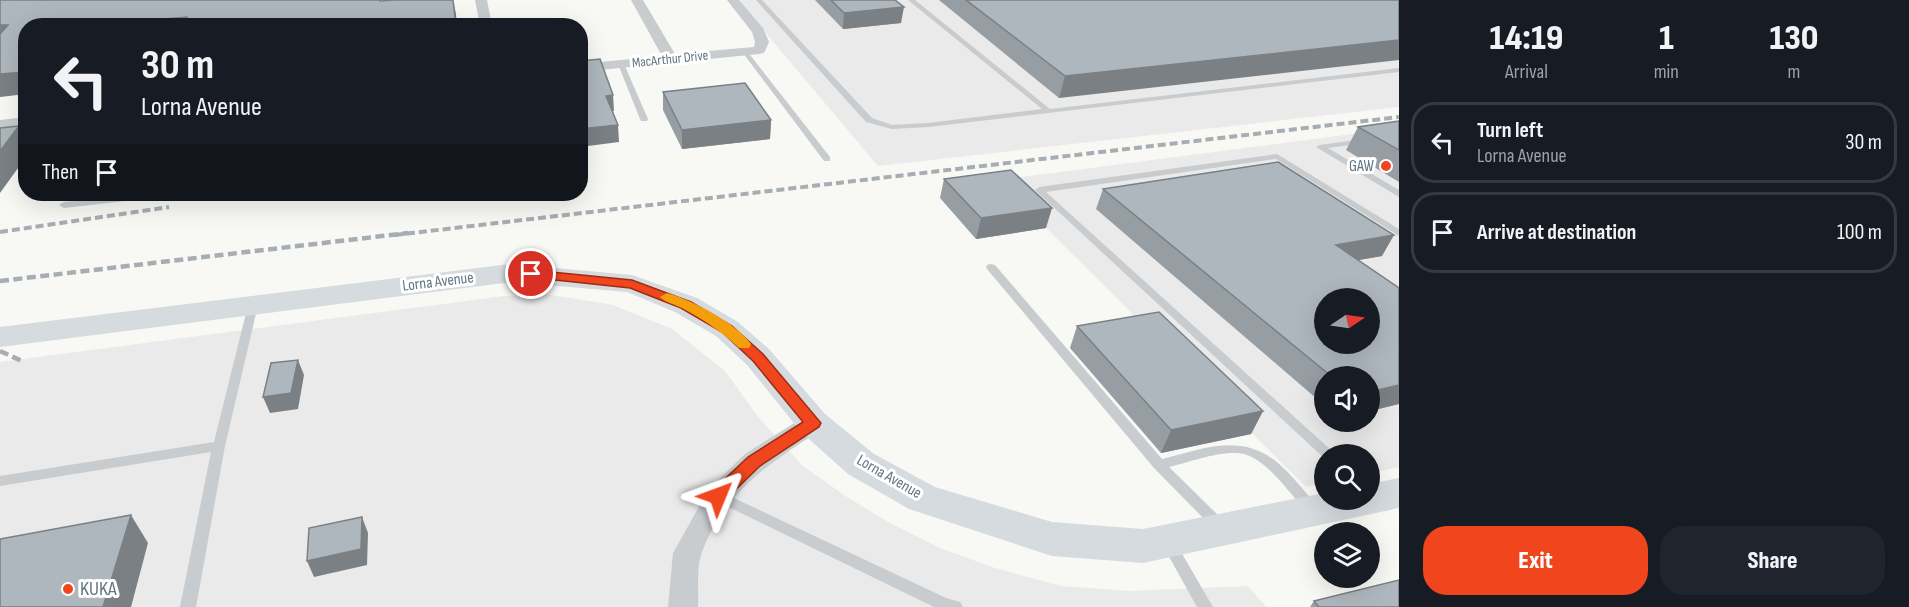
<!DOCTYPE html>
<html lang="en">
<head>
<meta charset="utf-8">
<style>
	body { margin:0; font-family:"Sofia Sans Condensed",sans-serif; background:#20242c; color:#f1f3f6; height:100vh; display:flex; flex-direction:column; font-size:22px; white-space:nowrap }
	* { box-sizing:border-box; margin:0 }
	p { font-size:20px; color:#9ea1a6 }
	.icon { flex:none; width:33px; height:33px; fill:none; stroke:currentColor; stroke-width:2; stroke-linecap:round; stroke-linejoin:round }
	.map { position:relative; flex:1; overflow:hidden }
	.drawer { display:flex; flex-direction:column; background:#171b24; width:510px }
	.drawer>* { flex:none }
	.top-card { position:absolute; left:18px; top:18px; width:570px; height:183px; border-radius:24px; box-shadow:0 6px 24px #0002; background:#171b24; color:#f1f3f6; overflow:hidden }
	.needle { width:39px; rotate:77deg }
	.fabs { position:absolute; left:1314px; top:288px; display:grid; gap:12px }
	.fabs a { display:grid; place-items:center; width:66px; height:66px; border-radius:50%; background:#171b24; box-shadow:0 6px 24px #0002; font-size:30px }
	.pin { position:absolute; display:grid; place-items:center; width:51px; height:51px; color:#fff; margin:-26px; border:3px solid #fff; border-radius:50%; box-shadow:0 2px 6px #0007 }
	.me { position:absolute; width:66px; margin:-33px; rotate:46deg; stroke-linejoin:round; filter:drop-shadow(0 0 4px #0008) }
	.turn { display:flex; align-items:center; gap:21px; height:126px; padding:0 24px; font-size:27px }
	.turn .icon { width:78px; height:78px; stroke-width:2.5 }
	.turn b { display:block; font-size:42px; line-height:51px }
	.then { display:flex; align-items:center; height:57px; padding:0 24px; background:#0003; gap:12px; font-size:22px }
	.eta { display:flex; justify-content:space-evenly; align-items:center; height:102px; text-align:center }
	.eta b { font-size:36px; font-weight:800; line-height:42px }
	.action { display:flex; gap:12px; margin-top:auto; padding:12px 24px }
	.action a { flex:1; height:69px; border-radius:24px; background:#f1451d; color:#fff; font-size:24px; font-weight:800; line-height:69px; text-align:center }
	.action a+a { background:#20242c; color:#f1f3f6 }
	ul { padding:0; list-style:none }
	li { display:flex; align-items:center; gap:18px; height:81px; margin:0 12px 9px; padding:0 12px; border:3px solid #363941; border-radius:24px }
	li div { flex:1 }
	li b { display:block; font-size:22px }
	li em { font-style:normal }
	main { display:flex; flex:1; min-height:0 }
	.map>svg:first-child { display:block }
	.built { fill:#e9eae9; fill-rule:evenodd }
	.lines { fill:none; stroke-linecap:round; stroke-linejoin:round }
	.lane { fill:#c8cccf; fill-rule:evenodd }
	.street { fill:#c8cccf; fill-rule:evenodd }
	.secondary { fill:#d6dbdf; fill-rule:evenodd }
	.rail-far1 { stroke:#a6adb3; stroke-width:4; stroke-dasharray:8 4; stroke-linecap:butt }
	.rail { stroke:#a6adb3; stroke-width:4.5; stroke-dasharray:9 4.5; stroke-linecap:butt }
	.wall { fill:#969da3 }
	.shaded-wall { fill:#7a8084 }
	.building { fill:#aeb7bd; stroke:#7a8084; stroke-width:1.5; fill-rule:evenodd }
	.route { fill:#f1451d; stroke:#9d2d13; stroke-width:1.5 }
	.slow { fill:#f59e0b }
	.poi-dot { fill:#f1451d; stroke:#fff; stroke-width:2 }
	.labels { text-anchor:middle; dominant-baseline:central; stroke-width:6; stroke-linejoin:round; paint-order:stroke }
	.far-street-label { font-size:14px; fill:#617583; stroke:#fff }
	.poi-label { font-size:16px; fill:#617583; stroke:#fff; text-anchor:end }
	.street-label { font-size:16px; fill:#617583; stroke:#fff }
	.near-poi-label { font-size:20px; fill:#617583; stroke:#fff; text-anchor:start }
</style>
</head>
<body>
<main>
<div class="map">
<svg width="1399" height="607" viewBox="0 0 1399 607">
	<rect width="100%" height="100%" fill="#f8f8f5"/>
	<path class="built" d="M 738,0 L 1399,0 L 1399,107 L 878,166 Z
		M 1399,128 L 1399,467 L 1370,473 L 1370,454 L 1324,454 L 1324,483 L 1306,487 L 998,180 ZM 1324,298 L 1370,298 L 1370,344 L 1324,344 ZM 1324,376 L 1370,376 L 1370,422 L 1324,422 Z
		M 545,294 L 613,305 L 672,329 L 725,371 L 758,417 L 803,466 L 847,497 L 888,522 L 940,548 L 995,568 L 1061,586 L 1129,591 L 1248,586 L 1266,607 L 0,607 L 0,362 L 504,296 Z"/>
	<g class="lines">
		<path class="lane" d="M 756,0 L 762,0 L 872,118 L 892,125 L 928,123 L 1042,109 L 908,0 L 915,0 L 1050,109 L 1399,68 L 1399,72 L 928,127 L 892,129 L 866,122 Z
			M 743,51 L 747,51 L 830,157 L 830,161 L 824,161 L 743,53 Z
			M 621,62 L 624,64 L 648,119 L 647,121 L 641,121 L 640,119 L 618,64 Z
			M 1363,139 L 1366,139 L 1366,143 L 1328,148 L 1399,190 L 1399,197 L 1316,147 L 1320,145 Z
			M 1277,154 L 1399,229 L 1399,236 L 1276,159 L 1046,192 L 1332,451 L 1333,454 L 1324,454 L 1324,458 L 1035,190 L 1039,187 Z
			M 141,194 L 164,194 L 160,197 L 64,208 L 59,205 L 64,202 Z
			M 991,264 L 995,265 L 1162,459 C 1203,449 1241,432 1278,463 C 1292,475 1303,490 1316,504 L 1318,508 L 1316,512 L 1311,513 L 1306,512 C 1290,493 1268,461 1244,454 C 1224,449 1189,462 1169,467 L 1224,521 L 1226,525 L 1224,529 L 1219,531 L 1214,529 L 1154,468 L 987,269 L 986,267 L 987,265 Z
			M 253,302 L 258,305 L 225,446 L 196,607 L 180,607 L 211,452 L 0,486 L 0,476 L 214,442 L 248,305 Z
			M 719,491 L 946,598 L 960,602 L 963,607 L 934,607 L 714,500 L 712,496 L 714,492 Z
			M 1169,538 L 1174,540 L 1213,607 L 1197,607 L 1162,544 L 1164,540 Z"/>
		<path class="street" d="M 475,0 L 487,0 L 492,26 L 480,26 Z
			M 631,0 L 643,0 L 675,54 L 754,47 L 755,42 L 752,32 L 727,0 L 739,0 L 763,28 L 769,42 L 764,53 L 759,54 L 580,72 L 580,64 L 662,56 Z
			M 26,117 L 26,127 L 0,130 L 0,120 Z
			M 813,414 L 822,417 L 825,423 L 822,429 C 770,463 725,491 702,552 C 696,567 699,590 698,607 L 668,607 L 673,553 L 709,489 L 745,454 L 804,417 Z"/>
		<path class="secondary" d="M 511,264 L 632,275 L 697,298 L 738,322 L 769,349 L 825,414 L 874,454 L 935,487 L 1052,522 L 1143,529 L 1324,493 L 1324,500 L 1370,500 L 1370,484 L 1399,478 L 1399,508 L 1143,563 L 1052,556 L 909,509 L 848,474 L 801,432 L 747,365 L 716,336 L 675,312 L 627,292 L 511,282 L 0,347 L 0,327 Z"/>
		<path class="rail-far1" d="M 0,232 L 169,207
			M 395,235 L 1399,117"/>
		<path class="rail" d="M 0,281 L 408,233
			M 0,351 L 24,362"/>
	</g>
	<path class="wall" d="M 815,0 L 895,0 L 901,23 L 843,29 Z
		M 939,0 L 1399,0 L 1059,98 Z
		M 663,92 L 771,120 L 770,139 L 682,149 L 663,110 Z
		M 1399,121 L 1399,182 L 1346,150 L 1358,127 Z
		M 944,179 L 1046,228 L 976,239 L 940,198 Z
		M 1103,189 L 1382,256 L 1358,260 L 1399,288 L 1399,404 L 1370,411 L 1370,376 L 1324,376 L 1324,405 L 1096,209 Z
		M 1077,326 L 1263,411 L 1251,434 L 1161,453 L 1070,348 Z
		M 1314,601 L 1399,607 L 1310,607 Z"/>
	<path class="shaded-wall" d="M 453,0 L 456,14 L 457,26 L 456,26 Z
		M 904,7 L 901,23 L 843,29 L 844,13 Z
		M 187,17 L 190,26 L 137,26 L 140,21 Z
		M 0,25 L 8,25 L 0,46 Z
		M 1399,40 L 1399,60 L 1059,98 L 1065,76 Z
		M 26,72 L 26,94 L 0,97 L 0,74 Z
		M 613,95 L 614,111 L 607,112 L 606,96 Z
		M 771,120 L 770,139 L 682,149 L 682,130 Z
		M 618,125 L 619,142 L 580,147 L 580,129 Z
		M 19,126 L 26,139 L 26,157 L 0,193 L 0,151 Z
		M 1052,208 L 1046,228 L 976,239 L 981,218 Z
		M 1394,235 L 1382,256 L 1325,266 L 1336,245 Z
		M 298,360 L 304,375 L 298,409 L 270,413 L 263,397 Z
		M 1399,385 L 1399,404 L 1370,411 L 1370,392 Z
		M 1263,411 L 1251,434 L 1161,453 L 1171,430 Z
		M 131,515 L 148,543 L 131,607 L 103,607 Z
		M 362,517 L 368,533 L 367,565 L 314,577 L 307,561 Z"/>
	<path class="building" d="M 0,0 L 380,0 L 380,1 L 394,0 L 453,0 L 456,26 L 182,26 L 187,17 L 140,21 L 137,26 L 26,26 L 26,72 L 0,74 L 0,34 L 8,25 L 0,25 Z
		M 831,0 L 895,0 L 904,7 L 844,13 Z
		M 966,0 L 1399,0 L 1399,40 L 1065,76 Z
		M 600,59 L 613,95 L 606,96 L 618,125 L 580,129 L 580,61 Z
		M 745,83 L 771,120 L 682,130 L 663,92 Z
		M 1399,121 L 1399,150 L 1358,127 Z
		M 19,126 L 0,151 L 0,128 Z
		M 1278,162 L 1394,235 L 1336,245 L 1399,288 L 1399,385 L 1370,392 L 1370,376 L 1331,376 L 1103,189 ZM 1324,298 L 1370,298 L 1370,344 L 1324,344 Z
		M 1011,170 L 1052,208 L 981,218 L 944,179 Z
		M 1159,312 L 1263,411 L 1171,430 L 1077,326 Z
		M 298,360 L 291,393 L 263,397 L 271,363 Z
		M 131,515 L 103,607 L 0,607 L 0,539 Z
		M 362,517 L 361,549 L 307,561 L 309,528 Z
		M 1399,580 L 1399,607 L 1319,607 L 1314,601 Z"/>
	<path class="route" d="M 531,270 L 632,280 L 691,302 L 732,326 L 763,354 L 821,423 L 819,427 L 760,466 L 724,501 L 718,503 L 712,501 L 709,496 L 712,491 L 748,457 L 803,422 L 753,361 L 722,332 L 681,308 L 630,288 L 527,277 L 525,274 L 527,271 Z"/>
	<path class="slow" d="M 667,293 C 692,300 736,323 751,344 L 749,348 L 739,348 C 722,332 703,319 682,308 C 674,304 666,303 660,297 Z"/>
	<g class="poi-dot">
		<circle cx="1386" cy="166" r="6"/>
		<circle cx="68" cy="589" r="6"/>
	</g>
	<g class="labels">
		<g class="far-street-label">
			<text transform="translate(670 59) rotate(-6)">MacArthur Drive</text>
		</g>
		<g class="poi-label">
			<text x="1374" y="166">GAW</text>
		</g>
		<g class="street-label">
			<text transform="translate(438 282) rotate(-7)">Lorna Avenue</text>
			<text transform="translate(889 477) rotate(30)">Lorna Avenue</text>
		</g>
		<g class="near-poi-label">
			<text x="80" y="589">KUKA</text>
		</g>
	</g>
</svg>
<div class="fabs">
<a><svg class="needle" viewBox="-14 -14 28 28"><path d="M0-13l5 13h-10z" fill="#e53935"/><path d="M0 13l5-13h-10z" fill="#9ea1a6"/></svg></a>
<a><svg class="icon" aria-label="sound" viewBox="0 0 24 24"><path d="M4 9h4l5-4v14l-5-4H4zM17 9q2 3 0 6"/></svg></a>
<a><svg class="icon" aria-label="search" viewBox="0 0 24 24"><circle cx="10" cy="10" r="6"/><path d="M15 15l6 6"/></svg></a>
<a><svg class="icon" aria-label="layers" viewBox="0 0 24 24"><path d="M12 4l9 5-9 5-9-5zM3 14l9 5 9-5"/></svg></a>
</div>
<div class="pin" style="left:531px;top:274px;background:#d93025"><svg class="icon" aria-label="arrive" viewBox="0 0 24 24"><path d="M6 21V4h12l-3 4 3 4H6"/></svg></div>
<svg class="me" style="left:718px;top:496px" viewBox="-20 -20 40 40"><path d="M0-17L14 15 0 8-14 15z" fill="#f1451d" stroke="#fff" stroke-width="4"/></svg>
<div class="top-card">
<div class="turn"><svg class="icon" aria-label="left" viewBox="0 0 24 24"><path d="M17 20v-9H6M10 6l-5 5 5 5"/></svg><div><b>30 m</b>Lorna Avenue</div></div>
<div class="then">Then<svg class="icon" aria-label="arrive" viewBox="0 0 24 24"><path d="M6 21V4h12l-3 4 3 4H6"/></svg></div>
</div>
</div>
<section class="drawer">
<div class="eta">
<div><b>14:19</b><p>Arrival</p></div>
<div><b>1</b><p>min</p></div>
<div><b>130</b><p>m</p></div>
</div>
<ul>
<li><svg class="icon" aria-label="left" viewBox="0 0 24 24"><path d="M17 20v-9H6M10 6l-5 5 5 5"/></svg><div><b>Turn left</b><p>Lorna Avenue</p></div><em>30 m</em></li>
<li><svg class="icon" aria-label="arrive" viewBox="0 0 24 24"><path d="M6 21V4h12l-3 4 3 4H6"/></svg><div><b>Arrive at destination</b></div><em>100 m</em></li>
</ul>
<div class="action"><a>Exit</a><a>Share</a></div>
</section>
</main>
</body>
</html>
